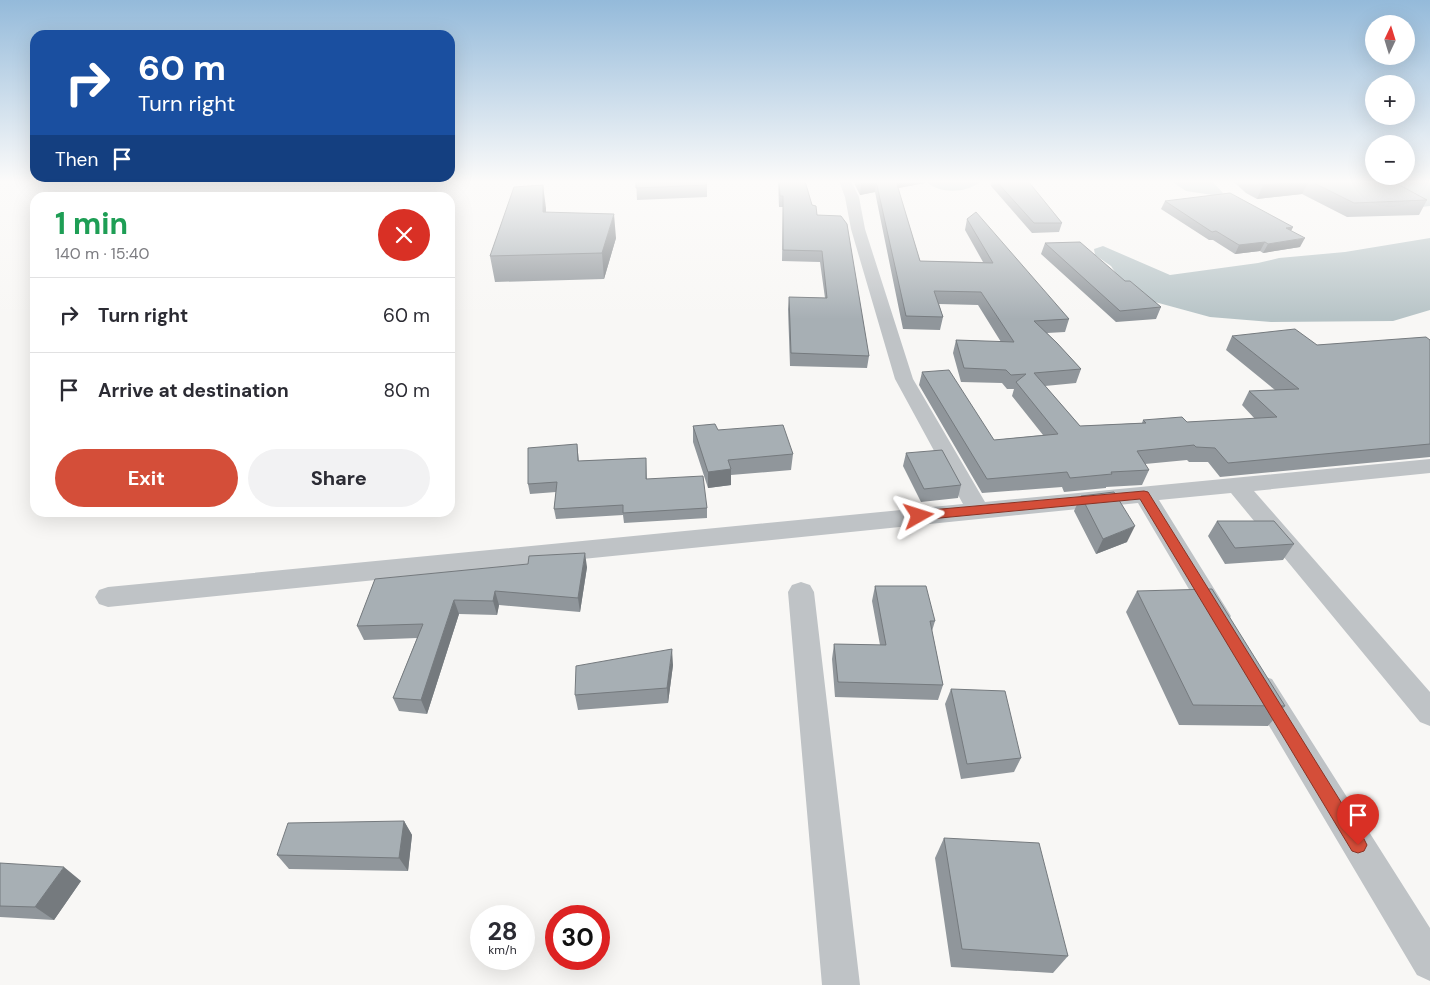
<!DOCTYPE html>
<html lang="en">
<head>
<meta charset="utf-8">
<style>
	body { margin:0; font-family:"DM Sans",sans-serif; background:#f2f2f3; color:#2b2b33; height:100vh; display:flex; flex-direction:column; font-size:19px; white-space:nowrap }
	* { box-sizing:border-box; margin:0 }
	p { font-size:16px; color:#7c7c81 }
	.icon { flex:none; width:28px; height:28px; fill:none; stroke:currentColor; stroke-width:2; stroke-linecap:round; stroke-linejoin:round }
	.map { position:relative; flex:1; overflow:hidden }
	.drawer { position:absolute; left:30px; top:192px; width:425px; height:325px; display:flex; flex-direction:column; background:#fff; border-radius:15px; box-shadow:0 5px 20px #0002 }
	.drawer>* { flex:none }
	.guide { position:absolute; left:30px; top:30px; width:425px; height:152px; border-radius:15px; box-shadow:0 5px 20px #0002; background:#1a4fa0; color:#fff; overflow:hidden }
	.needle { width:32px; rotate:4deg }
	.controls { position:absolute; left:1365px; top:15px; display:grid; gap:10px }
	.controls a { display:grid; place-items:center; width:50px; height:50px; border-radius:50%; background:#fff; box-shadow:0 5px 20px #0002; font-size:25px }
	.speed { position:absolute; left:470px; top:905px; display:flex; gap:10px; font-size:25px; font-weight:700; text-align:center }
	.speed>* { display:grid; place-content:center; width:65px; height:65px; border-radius:50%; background:#fff; box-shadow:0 5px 20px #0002; line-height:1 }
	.speed small { font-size:12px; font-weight:400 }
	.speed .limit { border:8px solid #d22; background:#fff; color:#111 }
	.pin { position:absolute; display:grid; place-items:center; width:42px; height:42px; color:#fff; margin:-51px -21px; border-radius:50% 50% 50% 0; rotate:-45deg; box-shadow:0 0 5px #0007 }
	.pin .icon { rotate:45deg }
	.me { position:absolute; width:55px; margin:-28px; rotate:84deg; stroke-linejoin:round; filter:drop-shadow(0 0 4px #0008) }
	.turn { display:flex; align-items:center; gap:18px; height:105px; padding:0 25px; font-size:22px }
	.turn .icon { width:65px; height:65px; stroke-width:2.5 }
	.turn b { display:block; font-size:35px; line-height:42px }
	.then { display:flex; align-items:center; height:48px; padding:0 25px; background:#0003; gap:10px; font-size:19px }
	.round { display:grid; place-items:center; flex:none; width:52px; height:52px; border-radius:26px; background:#f2f2f3 }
	.headline { display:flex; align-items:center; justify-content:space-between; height:85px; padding:0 25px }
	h1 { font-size:30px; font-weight:700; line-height:38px; color:#1e9e55 }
	.primary-button { display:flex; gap:10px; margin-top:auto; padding:10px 25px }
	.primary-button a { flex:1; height:58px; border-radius:30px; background:#d44e39; color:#fff; font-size:20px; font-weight:700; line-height:58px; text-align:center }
	.primary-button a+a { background:#f2f2f3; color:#2b2b33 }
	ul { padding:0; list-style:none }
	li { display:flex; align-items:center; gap:15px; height:75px; padding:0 25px; border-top:1px solid #e1e1e2 }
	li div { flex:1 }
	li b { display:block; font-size:19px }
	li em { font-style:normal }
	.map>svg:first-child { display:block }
	.water { fill:#b6c3c6 }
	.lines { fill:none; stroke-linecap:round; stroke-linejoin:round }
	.minor { fill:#bfc3c6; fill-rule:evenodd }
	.wall { fill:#90969b }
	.shaded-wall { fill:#757a7e }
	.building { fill:#a7afb4; stroke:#757a7e }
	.route { fill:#d44e39; stroke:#8a3325 }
</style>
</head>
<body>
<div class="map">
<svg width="1430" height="985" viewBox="0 0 1430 985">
	<rect width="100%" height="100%" fill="#f8f7f5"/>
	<path class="water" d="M 925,181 L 981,181 C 966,194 939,194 925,181 Z
		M 1171,181 L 1212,181 L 1223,193 L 1219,196 L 1186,191 Z
		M 1318,181 L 1430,181 L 1430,206 L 1422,207 Z
		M 1430,238 L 1430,310 L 1393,321 L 1271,322 L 1210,317 L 1144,299 L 1121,281 L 1111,266 L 1095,255 L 1094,249 L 1103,246 L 1170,275 L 1258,263 L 1279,258 L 1345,252 Z"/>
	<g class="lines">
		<path class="minor" d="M 839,181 L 851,181 L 859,197 L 865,229 L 913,379 L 985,502 L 1430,459 L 1430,473 L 1254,491 L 1430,692 L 1430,726 L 1420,722 L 1231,493 L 1159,500 L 1231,616 L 1227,623 L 1218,626 L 1209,623 L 1138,503 L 108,607 L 99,604 L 95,597 L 99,590 L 108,587 L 963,504 L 895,379 L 851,229 L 845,197 Z
			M 801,582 L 810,585 L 814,592 L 860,985 L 822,985 L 788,592 L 792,585 Z
			M 1262,676 L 1272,679 L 1430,928 L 1430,981 L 1417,975 L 1252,697 L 1248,688 L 1252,679 Z"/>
	</g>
	<path class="wall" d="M 636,181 L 707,185 L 707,197 L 637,200 Z
		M 778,181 L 805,181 L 812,205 L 817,215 L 869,356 L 867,368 L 790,366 L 788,309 L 789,297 L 825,298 L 820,262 L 782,261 L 783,207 L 779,207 Z
		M 854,181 L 925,181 L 925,183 L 898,188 L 920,261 L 983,262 L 965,230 L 967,219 L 1069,319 L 1065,332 L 1047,333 L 1081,369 L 1076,383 L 1045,386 L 1080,426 L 1142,423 L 1143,420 L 1187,422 L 1255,419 L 1242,405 L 1249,391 L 1275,390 L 1226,350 L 1232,336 L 1317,345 L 1430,340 L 1430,457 L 1220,477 L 1208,462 L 1189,462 L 1187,460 L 1145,464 L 1149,470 L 1142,485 L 1106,487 L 1106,488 L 1064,492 L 1062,487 L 982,493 L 919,385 L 922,372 L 994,440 L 1043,435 L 1012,396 L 1014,389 L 1007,389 L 1002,383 L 961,382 L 953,353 L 956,340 L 1001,342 L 978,305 L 939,304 L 943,317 L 940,330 L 903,329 L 875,192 L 860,195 L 855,185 Z
		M 992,181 L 1028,181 L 1062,223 L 1059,232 L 1032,233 L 991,186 Z
		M 1233,181 L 1392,181 L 1427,200 L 1419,215 L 1347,217 L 1302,194 L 1257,199 L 1246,193 Z
		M 1165,201 L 1293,227 L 1291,231 L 1300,247 L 1263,253 L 1260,251 L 1235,254 L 1213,240 L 1209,240 L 1161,209 Z
		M 546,208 L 546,212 L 616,238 L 604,279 L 495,282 L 490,256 Z
		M 1045,243 L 1125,281 L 1161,307 L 1156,319 L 1116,322 L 1041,254 Z
		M 693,426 L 718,430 L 793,454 L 791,470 L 731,475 L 731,485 L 708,488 L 693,442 Z
		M 577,444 L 579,461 L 646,458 L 647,479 L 707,508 L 707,518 L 624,523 L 623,515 L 556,519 L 554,509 L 556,492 L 530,494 L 528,484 Z
		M 906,453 L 961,485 L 958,498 L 921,502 L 903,466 Z
		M 1081,496 L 1127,542 L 1096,554 L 1074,511 Z
		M 1217,521 L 1294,544 L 1283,560 L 1225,564 L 1208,536 Z
		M 587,567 L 580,612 L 499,605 L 497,615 L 459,614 L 427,714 L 399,711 L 393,698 L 417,638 L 364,640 L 357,626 L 375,579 Z
		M 875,586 L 935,621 L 932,631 L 943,685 L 938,700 L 835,697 L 832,659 L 834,644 L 880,645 L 872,601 Z
		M 1137,591 L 1285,706 L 1268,726 L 1179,725 L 1126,612 Z
		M 673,665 L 668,703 L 578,710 L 575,695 Z
		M 951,689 L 1021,758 L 1014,772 L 961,779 L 945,704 Z
		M 404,821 L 412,835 L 408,871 L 289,869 L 277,855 Z
		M 944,838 L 1068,956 L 1053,973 L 951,967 L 935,858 Z
		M 0,863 L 81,881 L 54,920 L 0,917 Z"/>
	<path class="shaded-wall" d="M 876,181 L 875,192 L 860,195 L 861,184 Z
		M 894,181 L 925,181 L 925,183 L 893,189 Z
		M 1304,181 L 1309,181 L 1302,194 L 1257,199 L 1263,185 Z
		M 543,185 L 546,208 L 546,236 L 543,212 Z
		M 614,214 L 616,238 L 604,279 L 602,253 Z
		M 1293,227 L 1288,236 L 1286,228 Z
		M 1305,238 L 1300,247 L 1263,253 L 1268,244 Z
		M 1265,242 L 1260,251 L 1235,254 L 1239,245 Z
		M 731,469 L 731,485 L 708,488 L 708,472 Z
		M 1135,526 L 1127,542 L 1096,554 L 1103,539 Z
		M 585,553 L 587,567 L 580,612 L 578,598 Z
		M 495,591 L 499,605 L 497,615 L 493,601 Z
		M 454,600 L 459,614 L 427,714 L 421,700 Z
		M 672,649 L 673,665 L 668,703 L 667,688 Z
		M 404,821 L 412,835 L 408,871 L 399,858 Z
		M 64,867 L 81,881 L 54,920 L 35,907 Z"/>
	<path class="building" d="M 636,181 L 705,181 L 707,185 L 636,188 Z
		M 779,181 L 805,181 L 812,205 L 816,206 L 817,215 L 841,216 L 847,224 L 869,356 L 791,353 L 789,297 L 827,298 L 822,251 L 783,250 L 783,196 L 780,196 Z
		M 860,181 L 875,181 L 861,184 Z
		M 876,181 L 896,181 L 920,261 L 993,263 L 967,219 L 976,212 L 1069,319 L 1034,321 L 1057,343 L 1081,369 L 1034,373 L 1080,426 L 1146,423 L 1143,420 L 1182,417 L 1187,422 L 1277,417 L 1249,391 L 1299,389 L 1232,336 L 1295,329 L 1317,345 L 1426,337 L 1430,340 L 1430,444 L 1228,463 L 1215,448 L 1196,447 L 1194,445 L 1137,451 L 1149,470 L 1111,472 L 1112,474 L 1070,478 L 1067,472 L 987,479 L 922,372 L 949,370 L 994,440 L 1058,434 L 1016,382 L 1026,374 L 1011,375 L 1006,370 L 964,368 L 956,340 L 1014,342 L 981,292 L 934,291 L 943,317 L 906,316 Z
		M 996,181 L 1028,181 L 1062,223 L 1034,223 Z
		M 1256,181 L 1304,181 L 1263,185 Z
		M 1310,181 L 1392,181 L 1427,200 L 1354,203 Z
		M 543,185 L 543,212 L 614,214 L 602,253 L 490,256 L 514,187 Z
		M 1230,193 L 1293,227 L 1286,228 L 1305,238 L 1268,244 L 1265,242 L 1239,245 L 1216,231 L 1212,232 L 1165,201 Z
		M 1080,242 L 1125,281 L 1130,281 L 1161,307 L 1120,311 L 1045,243 Z
		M 715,424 L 718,430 L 783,425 L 793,454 L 728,460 L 731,469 L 708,472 L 693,426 Z
		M 577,444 L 578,461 L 646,458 L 646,479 L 703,476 L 707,508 L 623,513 L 623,505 L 554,509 L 557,482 L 528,484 L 528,448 Z
		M 942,450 L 961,485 L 924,489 L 906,453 Z
		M 1114,492 L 1135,526 L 1103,539 L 1081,496 Z
		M 1217,521 L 1274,521 L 1294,544 L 1235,548 Z
		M 585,553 L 578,598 L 495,591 L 493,601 L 454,600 L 421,700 L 393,698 L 423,624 L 357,626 L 375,579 L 528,564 L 529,556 Z
		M 875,586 L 926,586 L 935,621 L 930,621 L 943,685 L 838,682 L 834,644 L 886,645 Z
		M 1212,589 L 1285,706 L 1193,705 L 1137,591 Z
		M 672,649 L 667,688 L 575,695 L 576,666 Z
		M 951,689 L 1005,691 L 1021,758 L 967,764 Z
		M 404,821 L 399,858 L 277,855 L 288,823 Z
		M 944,838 L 1039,843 L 1068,956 L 962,949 Z
		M 0,863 L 64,867 L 35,907 L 0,906 Z"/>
	<linearGradient id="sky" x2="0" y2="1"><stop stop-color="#94bada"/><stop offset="0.57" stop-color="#fcfbfa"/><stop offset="1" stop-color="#fcfbfa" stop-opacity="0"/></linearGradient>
	<rect width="1430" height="319" fill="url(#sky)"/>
	<path class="route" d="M 1144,491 L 1148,492 L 1364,839 L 1367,845 L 1364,851 L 1358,853 L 1352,851 L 1140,499 L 919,520 L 913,516 L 919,511 Z"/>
</svg>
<div class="controls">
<a><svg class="needle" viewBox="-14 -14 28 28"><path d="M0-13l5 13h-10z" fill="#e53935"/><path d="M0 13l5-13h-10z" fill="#7c7c81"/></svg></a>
<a>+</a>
<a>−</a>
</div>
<div class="speed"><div>28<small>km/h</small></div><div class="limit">30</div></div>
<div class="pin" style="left:1358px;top:845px;background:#d93025"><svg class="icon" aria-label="arrive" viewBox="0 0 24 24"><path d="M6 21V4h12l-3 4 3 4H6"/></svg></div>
<svg class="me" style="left:919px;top:516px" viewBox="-20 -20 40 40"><path d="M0-17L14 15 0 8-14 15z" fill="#d44e39" stroke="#fff" stroke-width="4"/></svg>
<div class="guide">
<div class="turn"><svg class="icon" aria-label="right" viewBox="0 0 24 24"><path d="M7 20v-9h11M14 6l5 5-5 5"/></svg><div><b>60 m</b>Turn right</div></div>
<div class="then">Then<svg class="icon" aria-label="arrive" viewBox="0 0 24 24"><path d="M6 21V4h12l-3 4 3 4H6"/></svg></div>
</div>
<section class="drawer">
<div class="headline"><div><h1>1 min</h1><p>140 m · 15:40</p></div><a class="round" style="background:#d93025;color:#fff"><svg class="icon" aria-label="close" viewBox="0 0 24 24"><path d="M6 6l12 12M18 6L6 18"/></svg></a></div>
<ul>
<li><svg class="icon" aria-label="right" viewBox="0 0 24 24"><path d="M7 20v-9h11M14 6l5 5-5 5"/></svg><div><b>Turn right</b></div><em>60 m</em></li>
<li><svg class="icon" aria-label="arrive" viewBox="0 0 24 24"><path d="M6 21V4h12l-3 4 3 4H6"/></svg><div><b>Arrive at destination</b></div><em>80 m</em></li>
</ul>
<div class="primary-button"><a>Exit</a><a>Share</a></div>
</section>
</div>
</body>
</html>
